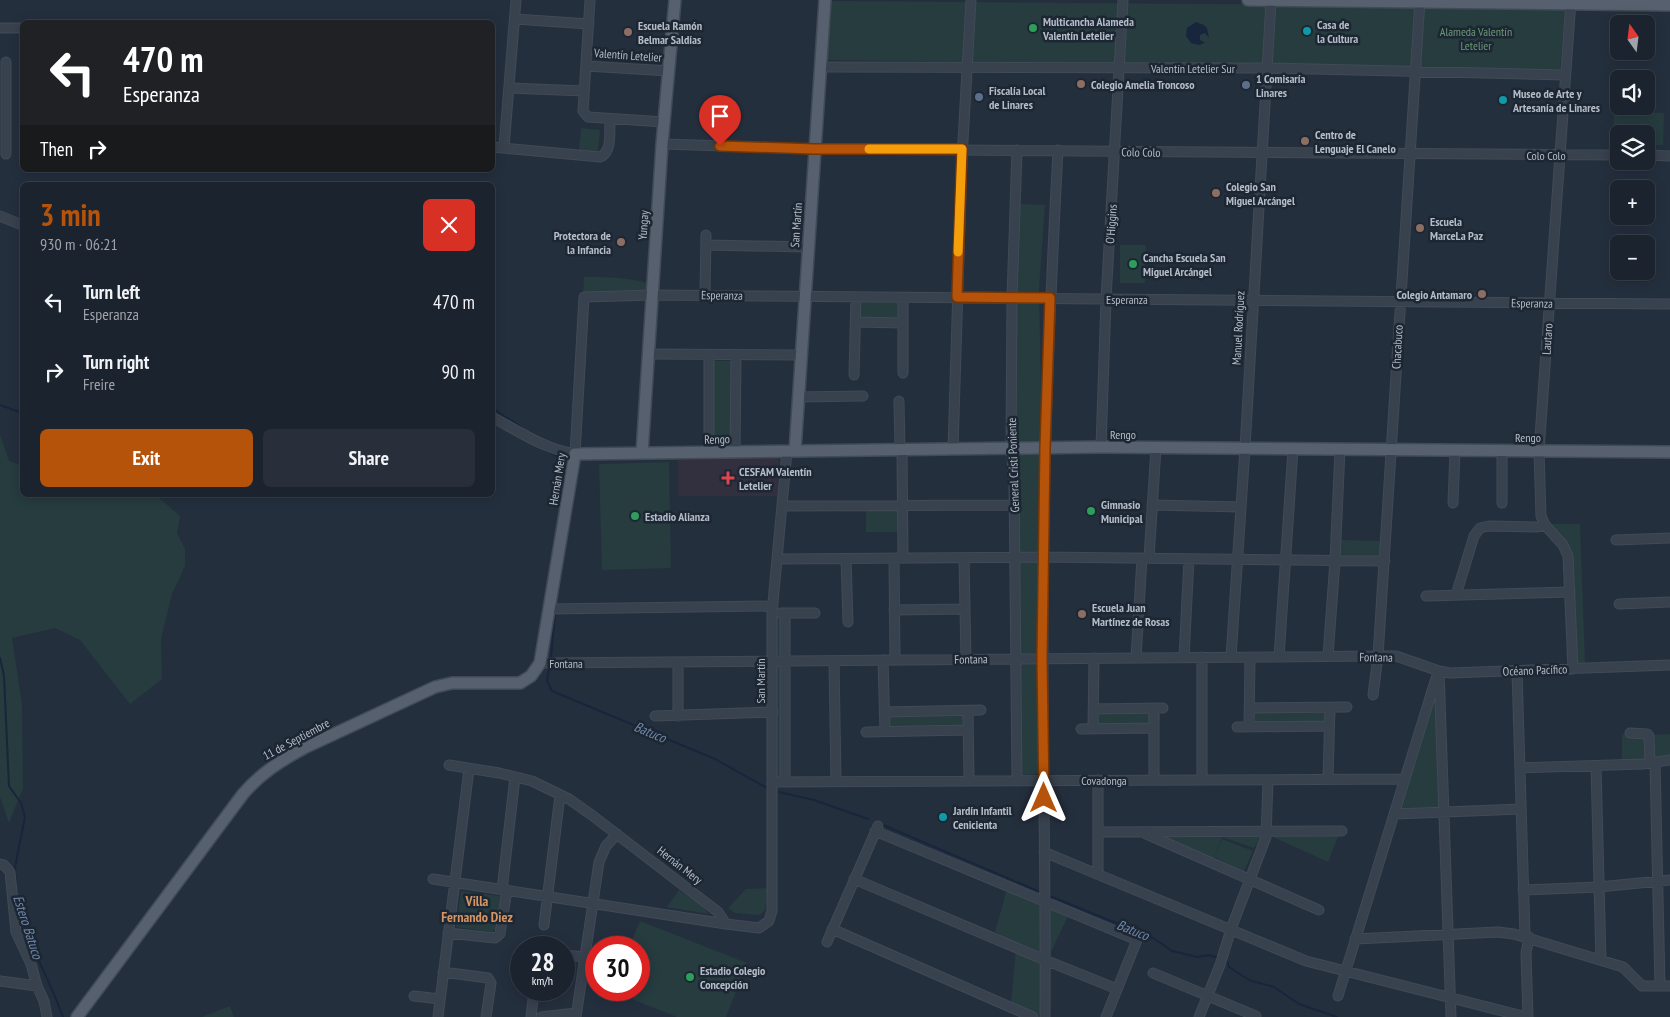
<!DOCTYPE html>
<html lang="en">
<head>
<meta charset="utf-8">
<style>
	body { margin:0; font-family:"PT Sans Narrow",sans-serif; background:#282f3a; color:#f1f3f6; height:100vh; display:flex; flex-direction:column; font-size:19px; white-space:nowrap }
	* { box-sizing:border-box; margin:0 }
	p { font-size:16px; color:#a0a4aa }
	.icon { flex:none; width:28px; height:28px; fill:none; stroke:currentColor; stroke-width:2; stroke-linecap:round; stroke-linejoin:round }
	.map { position:relative; flex:1; overflow:hidden }
	.side { position:absolute; left:20px; top:182px; width:475px; height:315px; display:flex; flex-direction:column; background:#1b232e; border-radius:8px; box-shadow:0 2px 12px #0003,0 0 0 1px #39404a }
	.side>* { flex:none }
	.banner { position:absolute; left:20px; top:20px; width:475px; height:152px; border-radius:8px; box-shadow:0 2px 12px #0003,0 0 0 1px #39404a; background:#202124; color:#fff; overflow:hidden }
	.needle { width:32px; rotate:346deg }
	.tools { position:absolute; left:1610px; top:15px; display:grid; gap:10px }
	.tools a { display:grid; place-items:center; width:45px; height:45px; border-radius:8px; background:#1b232e; box-shadow:0 2px 12px #0003,0 0 0 1px #39404a; font-size:25px }
	.speed { position:absolute; left:510px; top:936px; display:flex; gap:10px; font-size:25px; font-weight:700; text-align:center }
	.speed>* { display:grid; place-content:center; width:65px; height:65px; border-radius:50%; background:#1b232e; box-shadow:0 2px 12px #0003,0 0 0 1px #39404a; line-height:1 }
	.speed small { font-size:12px; font-weight:400 }
	.speed .limit { border:8px solid #d22; background:#fff; color:#111 }
	.pin { position:absolute; display:grid; place-items:center; width:42px; height:42px; color:#fff; margin:-51px -21px; border-radius:50% 50% 50% 0; rotate:-45deg; box-shadow:0 0 5px #0007 }
	.pin .icon { rotate:45deg }
	.me { position:absolute; width:55px; margin:-28px; rotate:0deg; stroke-linejoin:round; filter:drop-shadow(0 0 4px #0008) }
	.turn { display:flex; align-items:center; gap:18px; height:105px; padding:0 20px; font-size:22px }
	.turn .icon { width:65px; height:65px; stroke-width:2.5 }
	.turn b { display:block; font-size:35px; line-height:42px }
	.then { display:flex; align-items:center; height:48px; padding:0 20px; background:#0003; gap:10px; font-size:19px }
	.round { display:grid; place-items:center; flex:none; width:52px; height:52px; border-radius:8px; background:#282f3a }
	.overview { display:flex; align-items:center; justify-content:space-between; height:85px; padding:0 20px }
	h1 { font-size:30px; font-weight:800; line-height:38px; color:#b45309 }
	.action { display:flex; gap:10px; margin-top:auto; padding:10px 20px }
	.action a { flex:1; height:58px; border-radius:8px; background:#b45309; color:#fff; font-size:20px; font-weight:800; line-height:58px; text-align:center }
	.action a+a { background:#282f3a; color:#f1f3f6 }
	ul { padding:0; list-style:none }
	li { display:flex; align-items:center; gap:15px; height:70px; padding:0 20px }
	li div { flex:1 }
	li b { display:block; font-size:19px }
	li em { font-style:normal }
	.map>svg:first-child { display:block }
	.medical { fill:#32303f }
	.green { fill:#263c3f }
	.water { fill:#17263c }
	.lines { fill:none; stroke-linecap:round; stroke-linejoin:round }
	.stream { stroke:#17263c; stroke-width:2 }
	.minor-casing { stroke:#414a57; stroke-width:11 }
	.major-casing { stroke:#414a57; stroke-width:14 }
	.minor { stroke:#38414e; stroke-width:9 }
	.major { stroke:#56606e; stroke-width:11 }
	.route-casing { stroke:#753606; stroke-width:12 }
	.route { stroke:#b45309; stroke-width:9 }
	.slow { stroke:#f59e0b; stroke-width:9 }
	.leisure-dot { fill:#2e9e5b; stroke:#1d2633; stroke-width:2 }
	.culture-dot { fill:#0f9aa8; stroke:#1d2633; stroke-width:2 }
	.education-dot { fill:#8d6e63; stroke:#1d2633; stroke-width:2 }
	.service-dot { fill:#5c6f8a; stroke:#1d2633; stroke-width:2 }
	.health-dot { fill:#e0444e; stroke:#1d2633; stroke-width:2 }
	.labels { text-anchor:middle; dominant-baseline:central; stroke-width:5; stroke-linejoin:round; paint-order:stroke }
	.poi-label { font-size:12px; font-weight:bold; fill:#b4bcc9; stroke:#1d2633; text-anchor:start }
	.park-label { font-size:12px; fill:#6b9a76; stroke:#1d2633 }
	.street-label { font-size:12px; fill:#b4bcc9; stroke:#1d2633 }
	.water-label { font-size:14px; font-style:italic; fill:#6d86a8; stroke:#1d2633 }
	.neighbourhood-label { font-size:14px; font-weight:bold; fill:#d59563; stroke:#1d2633 }
</style>
</head>
<body>
<div class="map">
<svg width="1670" height="1017" viewBox="0 0 1670 1017">
	<rect width="100%" height="100%" fill="#242f3e"/>
	<path class="medical" d="M 779,456 L 777,496 L 678,496 L 678,460 Z"/>
	<path class="green" d="M 830,1 L 1565,7 L 1560,70 L 826,60 Z
		M 1614,111 L 1664,113 L 1663,145 L 1646,145 L 1646,134 L 1619,134 L 1619,144 L 1613,143 Z
		M 581,128 L 600,130 L 598,152 L 579,150 Z
		M 1020,204 L 1045,205 L 1039,289 L 1042,445 L 1016,445 L 1015,289 Z
		M 1120,245 L 1146,245 L 1145,283 L 1120,283 Z
		M 584,277 C 606,277 629,277 650,284 L 650,293 L 583,296 Z
		M 857,298 L 902,298 L 901,322 L 857,321 Z
		M 711,361 L 734,361 L 733,439 L 711,439 Z
		M 0,435 L 9,461 L 22,466 L 22,495 L 156,495 L 180,516 L 177,533 L 185,549 L 185,566 L 172,594 L 161,639 L 162,679 L 130,704 L 80,640 L 55,628 L 12,638 L 22,705 L 23,788 L 9,823 L 0,797 Z
		M 1041,453 L 1039,774 L 1020,775 L 1016,454 Z
		M 669,462 L 671,568 L 602,570 L 599,464 Z
		M 898,509 L 898,532 L 866,532 L 866,510 Z
		M 1550,524 L 1580,524 L 1585,664 L 1576,664 L 1566,542 Z
		M 1340,540 L 1382,541 L 1381,559 L 1338,557 Z
		M 775,615 L 783,615 L 783,778 L 776,778 Z
		M 1437,682 L 1441,810 L 1398,810 Z
		M 1327,710 L 1326,724 L 1251,724 L 1252,711 Z
		M 1152,711 L 1151,726 L 1096,726 L 1097,712 Z
		M 967,712 L 967,728 L 887,729 L 887,714 Z
		M 1622,734 L 1645,735 L 1648,760 L 1622,761 Z
		M 1670,734 L 1670,758 L 1652,761 L 1652,735 Z
		M 1264,833 L 1254,848 L 1222,837 L 1215,854 L 1222,839 L 1253,851 L 1244,871 L 1214,857 L 1212,860 L 1151,834 Z
		M 1339,834 L 1328,862 L 1271,836 Z
		M 768,888 L 765,910 L 760,915 L 735,913 L 728,908 L 746,889 Z
		M 1007,889 L 1041,905 L 1043,956 L 995,932 Z
		M 679,890 L 700,904 L 709,914 L 667,907 Z
		M 461,891 L 501,896 L 497,928 L 492,932 L 456,927 Z
		M 1046,907 L 1068,916 L 1051,952 Z
		M 640,921 L 747,963 L 726,1017 L 677,1017 L 612,991 L 612,990 L 639,990 L 639,948 L 629,947 Z
		M 1016,949 L 1042,961 L 1042,1016 L 1011,1004 Z
		M 230,1006 L 234,1017 L 202,1017 Z"/>
	<path class="water" d="M 1196,22 L 1204,25 L 1207,28 L 1209,38 L 1205,33 L 1200,35 L 1200,40 L 1205,43 L 1199,45 L 1191,43 L 1186,36 L 1187,28 Z"/>
	<g class="lines">
		<path class="stream" d="M 0,405 L 22,413
			M 492,406 C 501,418 516,420 522,429
			M 545,450 L 568,461
			M 556,603 L 579,465
			M 551,657 L 555,614
			M 0,658 L 4,676 L 9,786 L 21,803 L 25,817 L 15,867 L 16,889
			M 549,669 L 547,681 L 552,691 L 715,759 L 767,788
			M 779,792 L 814,800 L 868,819
			M 876,822 L 1038,891
			M 17,896 C 23,917 29,939 38,959 C 47,979 56,997 63,1017
			M 1050,896 L 1155,939 L 1172,951 L 1197,957 L 1209,955 L 1216,957
			M 1227,961 L 1229,967 L 1249,980 L 1274,987 L 1299,1004 L 1337,1017"/>
		<defs>
			<path id="minor" d="M 590,0 L 583,111 L 588,117 L 664,122
				M 1571,0 L 1539,451 L 1541,516 L 1545,525 L 1563,545 L 1568,556 L 1573,669
				M 515,19 L 589,24
				M 0,28 L 22,28
				M 586,66 L 669,71
				M 821,67 L 1266,68 L 1565,75
				M 510,88 L 584,91
				M 662,144 L 815,149 L 1619,155
				M 492,147 L 600,157 C 613,152 609,131 610,119
				M 504,147 L 516,0
				M 6,154 L 6,62
				M 1646,155 L 1670,156
				M 0,216 L 22,225
				M 707,245 L 808,247
				M 705,295 L 706,235
				M 856,322 L 903,323
				M 648,354 L 801,355
				M 709,356 L 709,452
				M 903,373 L 903,297
				M 854,375 L 856,297
				M 798,397 L 863,396
				M 899,401 L 900,450
				M 492,417 C 520,432 544,449 575,454 L 584,297 L 652,295 L 1670,304
				M 1101,447 L 1106,299 L 1123,0
				M 953,449 L 962,158 L 971,0
				M 902,450 L 903,558
				M 735,452 L 736,355
				M 1453,503 L 1455,450
				M 1502,503 L 1502,450
				M 1152,505 L 1241,507
				M 782,506 L 1014,505
				M 1616,540 L 1670,538
				M 894,558 L 895,660
				M 964,558 L 966,660
				M 1149,558 L 1156,448
				M 777,559 L 1044,557 L 1385,561
				M 846,559 L 848,622
				M 1456,595 L 1474,536 L 1480,528 L 1489,526 L 1537,527 L 1545,525
				M 1426,596 L 1570,592
				M 1619,604 L 1670,602
				M 549,609 L 773,606
				M 894,610 L 965,609
				M 781,613 L 815,613
				M 785,613 L 785,781
				M 1328,656 L 1335,561 L 1340,449
				M 1231,657 L 1245,448 L 1271,1
				M 1279,657 L 1293,449
				M 1136,658 L 1142,558
				M 1184,658 L 1189,559
				M 883,660 L 885,731
				M 834,661 L 836,781
				M 678,662 L 678,716
				M 540,663 L 1378,656 L 1396,656 L 1439,671 L 1450,673 L 1670,665
				M 1439,671 L 1451,1017
				M 1517,671 L 1525,936
				M 1373,695 L 1378,656 L 1420,0
				M 1250,708 L 1347,707
				M 1093,709 L 1163,708
				M 1154,709 L 1154,780
				M 968,711 L 969,780
				M 884,712 L 981,710
				M 655,716 L 773,712
				M 1237,727 L 1329,726
				M 1249,727 L 1250,657
				M 1081,729 L 1154,728
				M 1093,729 L 1094,658
				M 866,732 L 968,730
				M 1630,733 L 1647,734 L 1649,736 L 1650,763
				M 1655,762 L 1660,986
				M 449,765 L 499,773 L 532,781 L 569,799 L 593,816 L 718,912 L 726,924
				M 1596,766 L 1601,960
				M 1520,768 L 1643,764 L 1670,760
				M 1328,779 L 1330,708
				M 1017,780 L 1014,479 L 1011,449 L 1012,298 L 1017,150
				M 1202,780 L 1202,657
				M 773,782 L 1405,779
				M 1395,814 L 1521,809
				M 875,831 L 1137,940 L 1106,1017
				M 1098,832 L 1342,831
				M 1146,834 L 1319,910
				M 1044,852 L 1306,961 L 1526,1017
				M 0,864 L 4,865 L 10,872 L 16,932 L 31,964 L 37,986 L 44,1001 L 47,1017
				M 1098,873 L 1098,780
				M 433,879 L 726,924 L 759,928 L 769,921 L 772,911 L 772,613 L 787,451
				M 854,879 L 1045,960 L 1117,989
				M 502,890 L 515,777
				M 1523,890 L 1599,887 L 1670,880
				M 544,925 L 560,795
				M 832,929 L 1033,1017
				M 448,933 L 495,938 L 500,934 L 507,890
				M 1355,939 L 1498,932 L 1514,934 L 1623,967 L 1642,986 L 1670,986
				M 827,942 L 878,826
				M 564,955 L 585,957
				M 443,972 L 488,978 L 491,983 L 486,1017
				M 1153,973 L 1256,1016
				M 0,981 L 37,986
				M 414,996 L 440,999
				M 1338,996 L 1436,678
				M 438,1017 L 469,769
				M 531,1017 L 534,990
				M 541,1017 L 576,1013
				M 576,1017 L 599,862 L 606,846 L 617,834
				M 1045,1017 C 1046,898 1043,779 1043,660 C 1042,490 1049,320 1058,150
				M 1199,1017 L 1220,965 L 1231,929 L 1266,837 L 1268,780
				M 1528,1017 L 1526,953 L 1529,937"/>
			<path id="major" d="M 1248,0 L 1670,5
				M 795,451 L 825,0
				M 642,453 L 662,144 L 675,0
				M 77,1017 L 243,794 C 260,774 280,761 304,748 L 435,687 L 452,683 L 520,683 L 531,676 L 540,663 L 575,454 L 1101,447 L 1670,452"/>
		</defs>
		<use href="#minor" class="minor-casing"/>
		<use href="#major" class="major-casing"/>
		<use href="#minor" class="minor"/>
		<use href="#major" class="major"/>
	</g>
	<g class="lines">
		<defs>
			<path id="route" d="M 720,146 L 815,149 L 962,149 L 957,297 L 1050,298 L 1045,448 L 1042,658 L 1044,798"/>
		</defs>
		<use href="#route" class="route-casing"/>
		<use href="#route" class="route"/>
		<path class="slow" d="M 869,149 L 962,149 L 958,252"/>
	</g>
	<g class="leisure-dot">
		<circle cx="1033" cy="28" r="5"/>
		<circle cx="1133" cy="264" r="5"/>
		<circle cx="1091" cy="511" r="5"/>
		<circle cx="635" cy="516" r="5"/>
		<circle cx="690" cy="977" r="5"/>
	</g>
	<g class="culture-dot">
		<circle cx="1307" cy="31" r="5"/>
		<circle cx="1503" cy="100" r="5"/>
		<circle cx="943" cy="817" r="5"/>
	</g>
	<g class="education-dot">
		<circle cx="628" cy="32" r="5"/>
		<circle cx="1081" cy="84" r="5"/>
		<circle cx="1305" cy="141" r="5"/>
		<circle cx="1216" cy="193" r="5"/>
		<circle cx="1420" cy="228" r="5"/>
		<circle cx="621" cy="242" r="5"/>
		<circle cx="1482" cy="294" r="5"/>
		<circle cx="1082" cy="614" r="5"/>
	</g>
	<g class="service-dot">
		<circle cx="1246" cy="85" r="5"/>
		<circle cx="979" cy="97" r="5"/>
	</g>
	<path class="health-dot" d="M725.5 470.5h5v5h5v5h-5v5h-5v-5h-5v-5h5z"/>
	<g class="labels">
		<g class="poi-label">
			<text x="1043" y="21">Multicancha Alameda<tspan x="1043" dy="14">Valentín Letelier</tspan></text>
			<text x="1317" y="24">Casa de<tspan x="1317" dy="14">la Cultura</tspan></text>
			<text x="638" y="25">Escuela Ramón<tspan x="638" dy="14">Belmar Saldías</tspan></text>
			<text x="1256" y="78">1 Comisaría<tspan x="1256" dy="14">Linares</tspan></text>
			<text x="1091" y="84">Colegio Amelia Troncoso</text>
			<text x="989" y="90">Fiscalía Local<tspan x="989" dy="14">de Linares</tspan></text>
			<text x="1513" y="93">Museo de Arte y<tspan x="1513" dy="14">Artesanía de Linares</tspan></text>
			<text x="1315" y="134">Centro de<tspan x="1315" dy="14">Lenguaje El Canelo</tspan></text>
			<text x="1226" y="186">Colegio San<tspan x="1226" dy="14">Miguel Arcángel</tspan></text>
			<text x="1430" y="221">Escuela<tspan x="1430" dy="14">MarceLa Paz</tspan></text>
			<text x="611" y="235" text-anchor="end">Protectora de<tspan x="611" dy="14">la Infancia</tspan></text>
			<text x="1143" y="257">Cancha Escuela San<tspan x="1143" dy="14">Miguel Arcángel</tspan></text>
			<text x="1472" y="294" text-anchor="end">Colegio Antamaro</text>
			<text x="739" y="471">CESFAM Valentín<tspan x="739" dy="14">Letelier</tspan></text>
			<text x="1101" y="504">Gimnasio<tspan x="1101" dy="14">Municipal</tspan></text>
			<text x="645" y="516">Estadio Alianza</text>
			<text x="1092" y="607">Escuela Juan<tspan x="1092" dy="14">Martínez de Rosas</tspan></text>
			<text x="953" y="810">Jardín Infantil<tspan x="953" dy="14">Cenicienta</tspan></text>
			<text x="700" y="970">Estadio Colegio<tspan x="700" dy="14">Concepción</tspan></text>
		</g>
		<g class="park-label">
			<text x="1476" y="31">Alameda Valentín<tspan x="1476" dy="14">Letelier</tspan></text>
		</g>
		<g class="street-label">
			<text transform="translate(628 55) rotate(4)">Valentín Letelier</text>
			<text x="1193" y="68">Valentín Letelier Sur</text>
			<text transform="translate(1141 152) rotate(1)">Colo Colo</text>
			<text x="1546" y="155">Colo Colo</text>
			<text transform="translate(1111 224) rotate(-86)">O'Higgins</text>
			<text transform="translate(643 225) rotate(-86)">Yungay</text>
			<text transform="translate(796 225) rotate(-86)">San Martín</text>
			<text transform="translate(722 295) rotate(1)">Esperanza</text>
			<text x="1127" y="299">Esperanza</text>
			<text transform="translate(1532 303) rotate(1)">Esperanza</text>
			<text transform="translate(1238 328) rotate(-87)">Manuel Rodríguez</text>
			<text transform="translate(1547 339) rotate(-86)">Lautaro</text>
			<text transform="translate(1397 347) rotate(-87)">Chacabuco</text>
			<text x="1123" y="434">Rengo</text>
			<text x="1528" y="437">Rengo</text>
			<text transform="translate(717 439) rotate(-1)">Rengo</text>
			<text transform="translate(1013 465) rotate(-92)">General Cristi Poniente</text>
			<text transform="translate(557 479) rotate(-81)">Hernán Mery</text>
			<text transform="translate(1376 657) rotate(1)">Fontana</text>
			<text transform="translate(971 659) rotate(-1)">Fontana</text>
			<text x="566" y="663">Fontana</text>
			<text transform="translate(1535 670) rotate(-2)">Océano Pacífico</text>
			<text transform="translate(760 681) rotate(-90)">San Martín</text>
			<text transform="translate(296 739) rotate(-28)">11 de Septiembre</text>
			<text x="1104" y="780">Covadonga</text>
			<text transform="translate(680 865) rotate(38)">Hernán Mery</text>
		</g>
		<g class="water-label">
			<text transform="translate(650 732) rotate(23)">Batuco</text>
			<text transform="translate(28 927) rotate(72)">Estero Batuco</text>
			<text transform="translate(1133 930) rotate(22)">Batuco</text>
		</g>
		<g class="neighbourhood-label">
			<text x="477" y="901">Villa<tspan x="477" dy="16">Fernando Diez</tspan></text>
		</g>
	</g>
</svg>
<div class="tools">
<a><svg class="needle" viewBox="-14 -14 28 28"><path d="M0-13l5 13h-10z" fill="#e53935"/><path d="M0 13l5-13h-10z" fill="#a0a4aa"/></svg></a>
<a><svg class="icon" aria-label="sound" viewBox="0 0 24 24"><path d="M4 9h4l5-4v14l-5-4H4zM17 9q2 3 0 6"/></svg></a>
<a><svg class="icon" aria-label="layers" viewBox="0 0 24 24"><path d="M12 4l9 5-9 5-9-5zM3 14l9 5 9-5"/></svg></a>
<a>+</a>
<a>−</a>
</div>
<div class="speed"><div>28<small>km/h</small></div><div class="limit">30</div></div>
<div class="pin" style="left:720px;top:146px;background:#d93025"><svg class="icon" aria-label="arrive" viewBox="0 0 24 24"><path d="M6 21V4h12l-3 4 3 4H6"/></svg></div>
<svg class="me" style="left:1044px;top:798px" viewBox="-20 -20 40 40"><path d="M0-17L14 15 0 8-14 15z" fill="#b45309" stroke="#fff" stroke-width="4"/></svg>
<div class="banner">
<div class="turn"><svg class="icon" aria-label="left" viewBox="0 0 24 24"><path d="M17 20v-9H6M10 6l-5 5 5 5"/></svg><div><b>470 m</b>Esperanza</div></div>
<div class="then">Then<svg class="icon" aria-label="right" viewBox="0 0 24 24"><path d="M7 20v-9h11M14 6l5 5-5 5"/></svg></div>
</div>
<section class="side">
<div class="overview"><div><h1>3 min</h1><p>930 m · 06:21</p></div><a class="round" style="background:#d93025;color:#fff"><svg class="icon" aria-label="close" viewBox="0 0 24 24"><path d="M6 6l12 12M18 6L6 18"/></svg></a></div>
<ul>
<li><svg class="icon" aria-label="left" viewBox="0 0 24 24"><path d="M17 20v-9H6M10 6l-5 5 5 5"/></svg><div><b>Turn left</b><p>Esperanza</p></div><em>470 m</em></li>
<li><svg class="icon" aria-label="right" viewBox="0 0 24 24"><path d="M7 20v-9h11M14 6l5 5-5 5"/></svg><div><b>Turn right</b><p>Freire</p></div><em>90 m</em></li>
</ul>
<div class="action"><a>Exit</a><a>Share</a></div>
</section>
</div>
</body>
</html>
